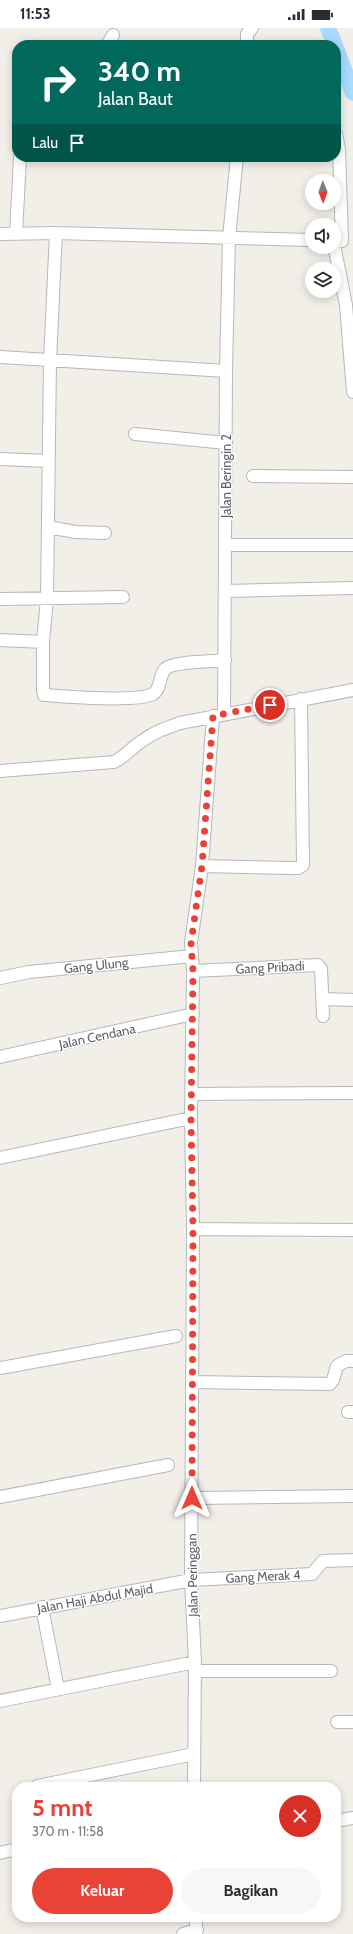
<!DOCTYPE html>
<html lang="id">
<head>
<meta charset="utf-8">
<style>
	body { margin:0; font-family:Cabin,sans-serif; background:#f7f7f7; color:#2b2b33; height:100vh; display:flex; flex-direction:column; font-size:15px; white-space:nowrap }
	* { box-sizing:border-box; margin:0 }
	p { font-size:13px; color:#7c7c81 }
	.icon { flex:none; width:22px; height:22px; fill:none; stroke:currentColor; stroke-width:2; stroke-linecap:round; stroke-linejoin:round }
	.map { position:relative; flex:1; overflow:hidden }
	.side { position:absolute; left:12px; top:1754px; width:329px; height:140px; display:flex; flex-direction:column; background:#fff; border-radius:16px; box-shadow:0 2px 10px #0003 }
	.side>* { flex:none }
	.top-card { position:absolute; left:12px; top:12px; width:329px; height:122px; border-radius:16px; box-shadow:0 2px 10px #0003; background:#00695c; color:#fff; overflow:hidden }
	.needle { width:26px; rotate:179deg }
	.fabs { position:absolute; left:305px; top:146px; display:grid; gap:8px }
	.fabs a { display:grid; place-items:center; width:36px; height:36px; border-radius:50%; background:#fff; box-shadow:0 2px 10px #0003; font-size:20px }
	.pin { position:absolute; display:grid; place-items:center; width:34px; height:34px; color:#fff; margin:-17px; border:2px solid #fff; border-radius:50%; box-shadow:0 1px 4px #0007 }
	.me { position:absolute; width:44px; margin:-22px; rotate:0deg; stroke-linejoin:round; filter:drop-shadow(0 0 3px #0008) }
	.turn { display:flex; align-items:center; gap:14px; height:84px; padding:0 20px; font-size:18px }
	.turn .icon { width:52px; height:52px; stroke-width:2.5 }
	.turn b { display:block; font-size:28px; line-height:34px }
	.then { display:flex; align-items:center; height:38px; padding:0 20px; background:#0003; gap:8px; font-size:15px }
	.round { display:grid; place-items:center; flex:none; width:42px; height:42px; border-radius:21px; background:#f7f7f7 }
	.headline { display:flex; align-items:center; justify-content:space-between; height:68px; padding:0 20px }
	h1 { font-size:24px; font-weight:700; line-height:30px; color:#ea4335 }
	.cta { display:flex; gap:8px; margin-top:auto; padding:8px 20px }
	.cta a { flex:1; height:46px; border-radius:24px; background:#ea4335; color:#fff; font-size:16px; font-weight:700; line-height:46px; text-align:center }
	.cta a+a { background:#f7f7f7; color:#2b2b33 }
	.status { display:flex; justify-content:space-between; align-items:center; height:28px; padding:0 20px; background:#fff; direction:ltr }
	.status svg { height:11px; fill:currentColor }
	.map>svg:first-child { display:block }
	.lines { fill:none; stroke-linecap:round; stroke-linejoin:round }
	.canal { stroke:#aadaff; stroke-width:16 }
	.street-casing { stroke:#b5b8bc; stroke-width:14 }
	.street { stroke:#fff; stroke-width:12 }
	.route { stroke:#ea4335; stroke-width:7; stroke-dasharray:0 12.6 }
	.labels { text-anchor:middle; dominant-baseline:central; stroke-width:3; stroke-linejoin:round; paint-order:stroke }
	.street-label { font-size:13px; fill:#5f6368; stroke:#fff }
</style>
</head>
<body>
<div class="status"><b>11:53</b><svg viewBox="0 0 49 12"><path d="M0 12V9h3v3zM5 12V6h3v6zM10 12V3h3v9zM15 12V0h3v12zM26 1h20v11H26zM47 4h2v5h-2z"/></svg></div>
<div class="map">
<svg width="353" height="1906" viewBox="0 0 353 1906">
	<rect width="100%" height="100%" fill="#f1efe8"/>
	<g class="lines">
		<path class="canal" d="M 328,0 L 335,17
			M 336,20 L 353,65"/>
		<defs>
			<path id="street" d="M 107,17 L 113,7
				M 247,17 L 247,6 L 252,0
				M 336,106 L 339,121 L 342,213
				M 0,206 L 56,205 L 312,212
				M 16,206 L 20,129
				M 334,217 L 346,277 L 353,364
				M 0,329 L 226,343
				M 135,406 L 226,415
				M 0,431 L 48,433
				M 253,448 L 353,449
				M 48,499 L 76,504 L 105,505
				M 225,517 L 353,517
				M 225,563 L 353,560
				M 0,571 L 123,569
				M 0,612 L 43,614 L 47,571 L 50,332 L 56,205
				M 43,614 L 43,663 L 44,667 L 47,667 C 66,669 139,674 153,666 C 161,661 159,648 165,641 C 173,633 212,634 225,632
				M 224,686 L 226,343 L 229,210 L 237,129
				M 0,743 L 114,734 C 126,728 131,720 142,713 C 154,704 166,700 180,695 L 353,662
				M 202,838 L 291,840 L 298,840 L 303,837 L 301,671
				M 193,943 L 318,937 L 321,941 L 323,988
				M 0,950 L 29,944 L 192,928
				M 323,971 L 353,972
				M 0,1029 L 193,986
				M 193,1066 L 353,1065
				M 0,1130 L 191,1090
				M 193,1201 L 353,1202
				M 0,1340 L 176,1308
				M 192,1354 L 330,1356 L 333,1352 L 337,1338 L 346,1333 L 353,1333
				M 348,1384 L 353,1384
				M 0,1469 L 168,1437
				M 192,1470 L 353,1468
				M 42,1579 L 58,1661
				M 0,1588 L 191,1552 L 312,1546 L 323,1533 L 353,1532
				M 195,1643 L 331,1643
				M 0,1673 L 195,1634
				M 337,1694 L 353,1694
				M 37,1758 L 194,1726
				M 194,1759 L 195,1634 L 191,1552 L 193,1201 L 191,1090 L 193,943 L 191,915 L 202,838 L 213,688
				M 336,1793 L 353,1790
				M 0,1825 L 17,1821
				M 196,1889 L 196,1906
				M 183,1906 L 197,1902"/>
		</defs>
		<use href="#street" class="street-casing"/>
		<use href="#street" class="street"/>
	</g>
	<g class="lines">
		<path class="route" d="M 192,1470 L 193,1201 L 191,1090 L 193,943 L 191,915 L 202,838 L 213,688 L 270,677"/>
	</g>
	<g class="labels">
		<g class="street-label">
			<text transform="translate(226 448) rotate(-90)">Jalan Beringin 2</text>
			<text transform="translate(96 937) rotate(-6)">Gang Ulung</text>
			<text transform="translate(270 939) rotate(-3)">Gang Pribadi</text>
			<text transform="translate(97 1008) rotate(-12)">Jalan Cendana</text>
			<text transform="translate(192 1547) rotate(-91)">Jalan Peringgan</text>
			<text transform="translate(263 1548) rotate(-3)">Gang Merak 4</text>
			<text transform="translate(95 1570) rotate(-10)">Jalan Haji Abdul Majid</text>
		</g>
	</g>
</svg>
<div class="fabs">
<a><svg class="needle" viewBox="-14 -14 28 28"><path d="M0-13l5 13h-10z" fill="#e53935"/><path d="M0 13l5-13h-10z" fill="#7c7c81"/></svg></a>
<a><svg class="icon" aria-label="sound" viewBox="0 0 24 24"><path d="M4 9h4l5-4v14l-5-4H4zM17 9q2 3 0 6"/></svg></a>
<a><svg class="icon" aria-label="layers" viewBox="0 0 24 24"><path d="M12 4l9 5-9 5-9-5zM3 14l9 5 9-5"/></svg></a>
</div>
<div class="pin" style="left:270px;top:677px;background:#d93025"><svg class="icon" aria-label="arrive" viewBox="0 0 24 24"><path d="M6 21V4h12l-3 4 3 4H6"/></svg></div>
<svg class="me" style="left:192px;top:1470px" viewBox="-20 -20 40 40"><path d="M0-17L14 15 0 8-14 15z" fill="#ea4335" stroke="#fff" stroke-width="4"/></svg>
<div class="top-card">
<div class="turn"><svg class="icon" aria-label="right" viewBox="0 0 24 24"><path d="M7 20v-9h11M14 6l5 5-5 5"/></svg><div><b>340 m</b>Jalan Baut</div></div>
<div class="then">Lalu<svg class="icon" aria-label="arrive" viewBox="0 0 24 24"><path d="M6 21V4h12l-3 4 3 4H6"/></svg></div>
</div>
<section class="side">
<div class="headline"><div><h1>5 mnt</h1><p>370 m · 11:58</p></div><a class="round" style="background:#d93025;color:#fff"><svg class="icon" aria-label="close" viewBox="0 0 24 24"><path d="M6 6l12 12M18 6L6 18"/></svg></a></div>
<div class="cta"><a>Keluar</a><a>Bagikan</a></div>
</section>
</div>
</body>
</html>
